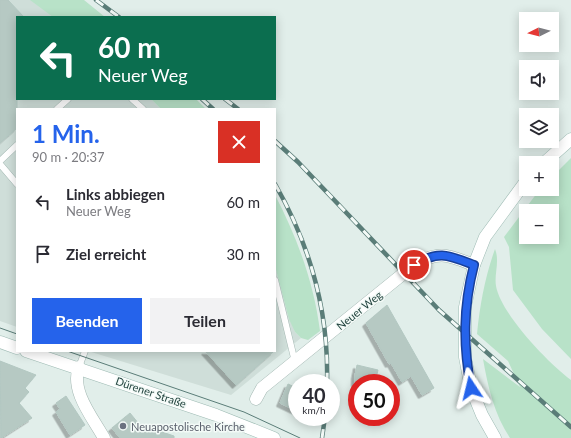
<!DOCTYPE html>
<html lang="de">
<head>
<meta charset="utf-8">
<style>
	body { margin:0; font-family:Lato,sans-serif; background:#f2f2f3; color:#2b2b33; height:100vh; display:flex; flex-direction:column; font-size:15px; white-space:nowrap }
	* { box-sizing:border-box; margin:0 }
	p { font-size:13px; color:#7c7c81 }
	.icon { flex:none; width:22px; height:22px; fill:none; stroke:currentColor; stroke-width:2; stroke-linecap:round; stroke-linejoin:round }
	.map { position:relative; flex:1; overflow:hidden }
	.details { position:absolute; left:16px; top:108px; width:260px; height:244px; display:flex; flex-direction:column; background:#fff; border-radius:0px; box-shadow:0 2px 10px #0003 }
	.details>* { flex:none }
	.banner { position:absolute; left:16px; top:16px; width:260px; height:84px; border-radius:0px; box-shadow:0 2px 10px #0003; background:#0b6e4f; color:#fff; overflow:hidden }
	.needle { width:26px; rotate:264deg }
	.buttons { position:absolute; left:519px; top:12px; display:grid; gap:8px }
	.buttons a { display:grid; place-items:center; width:40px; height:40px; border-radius:0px; background:#fff; box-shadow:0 2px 10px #0003; font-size:20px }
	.speed { position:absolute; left:288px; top:374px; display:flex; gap:8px; font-size:20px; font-weight:700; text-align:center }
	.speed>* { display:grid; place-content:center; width:52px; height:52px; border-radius:50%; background:#fff; box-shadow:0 2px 10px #0003; line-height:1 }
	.speed small { font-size:10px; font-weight:400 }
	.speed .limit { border:6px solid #d22; background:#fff; color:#111 }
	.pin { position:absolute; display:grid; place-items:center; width:34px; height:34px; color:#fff; margin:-17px; border:2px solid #fff; border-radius:50%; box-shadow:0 1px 4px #0007 }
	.me { position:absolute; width:44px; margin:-22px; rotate:350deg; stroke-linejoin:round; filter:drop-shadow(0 0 3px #0008) }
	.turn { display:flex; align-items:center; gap:14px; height:84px; padding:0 16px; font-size:18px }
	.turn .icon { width:52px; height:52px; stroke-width:2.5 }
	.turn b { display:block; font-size:28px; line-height:34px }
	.round { display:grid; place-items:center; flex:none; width:42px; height:42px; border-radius:0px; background:#f2f2f3 }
	.head { display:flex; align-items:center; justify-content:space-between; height:68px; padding:0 16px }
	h1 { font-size:24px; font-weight:700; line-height:30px; color:#2563eb }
	.button { display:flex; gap:8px; margin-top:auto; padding:8px 16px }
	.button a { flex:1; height:46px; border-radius:0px; background:#2563eb; color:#fff; font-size:16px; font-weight:700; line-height:46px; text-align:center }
	.button a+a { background:#f2f2f3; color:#2b2b33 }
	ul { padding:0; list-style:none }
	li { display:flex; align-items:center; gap:12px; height:52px; padding:0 16px }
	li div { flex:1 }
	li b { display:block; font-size:15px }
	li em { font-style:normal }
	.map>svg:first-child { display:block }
	.built { fill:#cfded9 }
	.green { fill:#b8e2c8; fill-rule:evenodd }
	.building { fill:#b6c9c3; stroke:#b3c8c2; filter:url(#shadow) }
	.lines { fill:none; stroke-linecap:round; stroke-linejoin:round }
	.service-casing { stroke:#a3b7b2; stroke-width:7 }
	.minor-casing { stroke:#a3b7b2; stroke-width:13 }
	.secondary-casing { stroke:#9ebbb4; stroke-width:13 }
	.service { stroke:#fff; stroke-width:6 }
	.minor { stroke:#fff; stroke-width:12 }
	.secondary { stroke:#fff; stroke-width:12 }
	.tram { stroke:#5a7d78; stroke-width:1 }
	.rail-casing { stroke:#5a7d78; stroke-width:4.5 }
	.rail { stroke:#f3faf7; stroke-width:3; stroke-dasharray:9; stroke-linecap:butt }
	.route-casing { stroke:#184099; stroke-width:10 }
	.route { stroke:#2563eb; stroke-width:7 }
	.worship-dot { fill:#6b7280; stroke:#f3faf7; stroke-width:1.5 }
	.labels { text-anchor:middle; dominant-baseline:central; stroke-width:3; stroke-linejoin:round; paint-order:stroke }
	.street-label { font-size:11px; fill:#1f413c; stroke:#f3faf7 }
	.worship-label { font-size:11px; fill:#5b616d; stroke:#f3faf7; text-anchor:start }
</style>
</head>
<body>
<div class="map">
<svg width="571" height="438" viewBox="0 0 571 438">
	<defs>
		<filter id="shadow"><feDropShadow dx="-3.5" dy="3.5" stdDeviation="0" flood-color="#0004"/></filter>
	</defs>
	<rect width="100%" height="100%" fill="#e1eeea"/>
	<path class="built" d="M 0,0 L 44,0 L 65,17 L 17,17 L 17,99 L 151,99 L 161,109 L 17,109 L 17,327 L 0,321 Z
		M 275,266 L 295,332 L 301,338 L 231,395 L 88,351 L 275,351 Z"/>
	<path class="green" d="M 30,0 L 84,0 L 105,17 L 53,17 Z
		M 151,99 L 196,99 L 206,109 L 161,109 Z
		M 571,158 L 571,359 L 542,329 L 513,290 L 509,247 L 504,237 L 540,189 L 552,189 L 552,177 ZM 526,211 L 552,211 L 552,237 L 526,237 Z
		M 275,195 C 297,237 314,283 320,331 L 308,340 L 301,338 L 295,332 L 289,319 L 275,266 Z
		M 495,249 C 500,261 494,274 496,286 C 501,314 548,363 571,380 L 571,438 L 510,438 C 494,414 488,387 483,359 L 520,387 L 508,361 L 477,334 C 480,304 485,277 495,249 Z"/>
	<path class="building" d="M 0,0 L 8,0 L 24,17 L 17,17 L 17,128 L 0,143 Z
		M 387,305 L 434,388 L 422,395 L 411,376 L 402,382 L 391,363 L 389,364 L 366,323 Z
		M 205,351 L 274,351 L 236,385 Z
		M 0,361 L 36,375 L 25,388 L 29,392 L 19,403 L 32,418 L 1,438 Z
		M 357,365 L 378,370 L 375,383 L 355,383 L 355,375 Z
		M 288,384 L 297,388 L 297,411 L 280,403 Z
		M 66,396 L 85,425 L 70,435 L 56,412 L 60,409 L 56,403 Z
		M 130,413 L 139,424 L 174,436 L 174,438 L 120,438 L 112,428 Z"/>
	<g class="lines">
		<defs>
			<path id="service" d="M 132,99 L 143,109
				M 57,109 L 68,99
				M 0,161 L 17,145
				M 0,164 L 17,184
				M 275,280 L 295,362
				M 79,367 L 85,351"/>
			<path id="minor" d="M 79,367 C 70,391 93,418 104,438
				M 256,399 L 262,388 L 414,265 C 439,250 448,255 474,265"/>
			<path id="secondary" d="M 544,163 L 571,139
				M 0,342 L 17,348
				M 26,351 L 216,415 L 274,438
				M 495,438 L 482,415 L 471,388 L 465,357 L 465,307 L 474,265 L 485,237 L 526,181"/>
		</defs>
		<use href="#service" class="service-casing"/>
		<use href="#minor" class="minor-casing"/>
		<use href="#secondary" class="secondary-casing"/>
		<use href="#service" class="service"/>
		<use href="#minor" class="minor"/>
		<use href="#secondary" class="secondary"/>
		<path class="tram" d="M 0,328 L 17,334
			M 67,351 L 244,412 L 300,438"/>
		<defs>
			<path id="rail" d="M 96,0 L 119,17
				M 202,99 L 213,109
				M 225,99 L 238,109
				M 275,141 L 298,162 L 439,310 L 571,427
				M 275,184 C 310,245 329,312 327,383
				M 322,438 L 325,417"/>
		</defs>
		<use href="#rail" class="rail-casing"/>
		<use href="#rail" class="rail"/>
	</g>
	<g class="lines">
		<defs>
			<path id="route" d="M 414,265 C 439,250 448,255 474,265 C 463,307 463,345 471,388"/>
		</defs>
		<use href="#route" class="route-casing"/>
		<use href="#route" class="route"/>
	</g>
	<circle class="worship-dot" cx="123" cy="426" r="4"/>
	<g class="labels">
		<g class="street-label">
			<text transform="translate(359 310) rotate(-39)">Neuer Weg</text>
			<text transform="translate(151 392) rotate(19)">Dürener Straße</text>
		</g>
		<g class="worship-label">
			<text x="131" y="426">Neuapostolische Kirche</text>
		</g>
	</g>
</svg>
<div class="buttons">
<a><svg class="needle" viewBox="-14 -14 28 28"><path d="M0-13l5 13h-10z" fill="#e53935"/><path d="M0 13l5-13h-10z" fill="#7c7c81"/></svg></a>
<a><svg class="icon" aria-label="sound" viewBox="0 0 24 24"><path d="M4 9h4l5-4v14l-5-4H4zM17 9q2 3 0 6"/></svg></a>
<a><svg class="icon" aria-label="layers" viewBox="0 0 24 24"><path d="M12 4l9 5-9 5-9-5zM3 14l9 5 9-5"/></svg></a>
<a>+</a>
<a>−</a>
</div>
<div class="speed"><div>40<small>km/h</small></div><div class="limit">50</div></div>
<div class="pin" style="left:414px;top:265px;background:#d93025"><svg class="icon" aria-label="arrive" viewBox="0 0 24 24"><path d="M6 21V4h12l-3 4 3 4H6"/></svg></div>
<svg class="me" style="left:471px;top:388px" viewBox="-20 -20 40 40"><path d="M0-17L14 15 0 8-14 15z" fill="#2563eb" stroke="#fff" stroke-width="4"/></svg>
<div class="banner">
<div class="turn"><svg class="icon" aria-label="left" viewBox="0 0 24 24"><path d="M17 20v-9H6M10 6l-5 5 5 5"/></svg><div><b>60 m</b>Neuer Weg</div></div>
</div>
<section class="details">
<div class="head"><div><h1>1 Min.</h1><p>90 m · 20:37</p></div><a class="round" style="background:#d93025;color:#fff"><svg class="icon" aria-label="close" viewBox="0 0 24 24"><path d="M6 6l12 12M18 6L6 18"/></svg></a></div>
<ul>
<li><svg class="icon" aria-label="left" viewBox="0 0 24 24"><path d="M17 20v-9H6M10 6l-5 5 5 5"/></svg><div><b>Links abbiegen</b><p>Neuer Weg</p></div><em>60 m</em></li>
<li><svg class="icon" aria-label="arrive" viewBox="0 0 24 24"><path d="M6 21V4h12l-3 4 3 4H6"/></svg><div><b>Ziel erreicht</b></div><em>30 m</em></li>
</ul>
<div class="button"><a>Beenden</a><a>Teilen</a></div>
</section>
</div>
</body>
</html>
